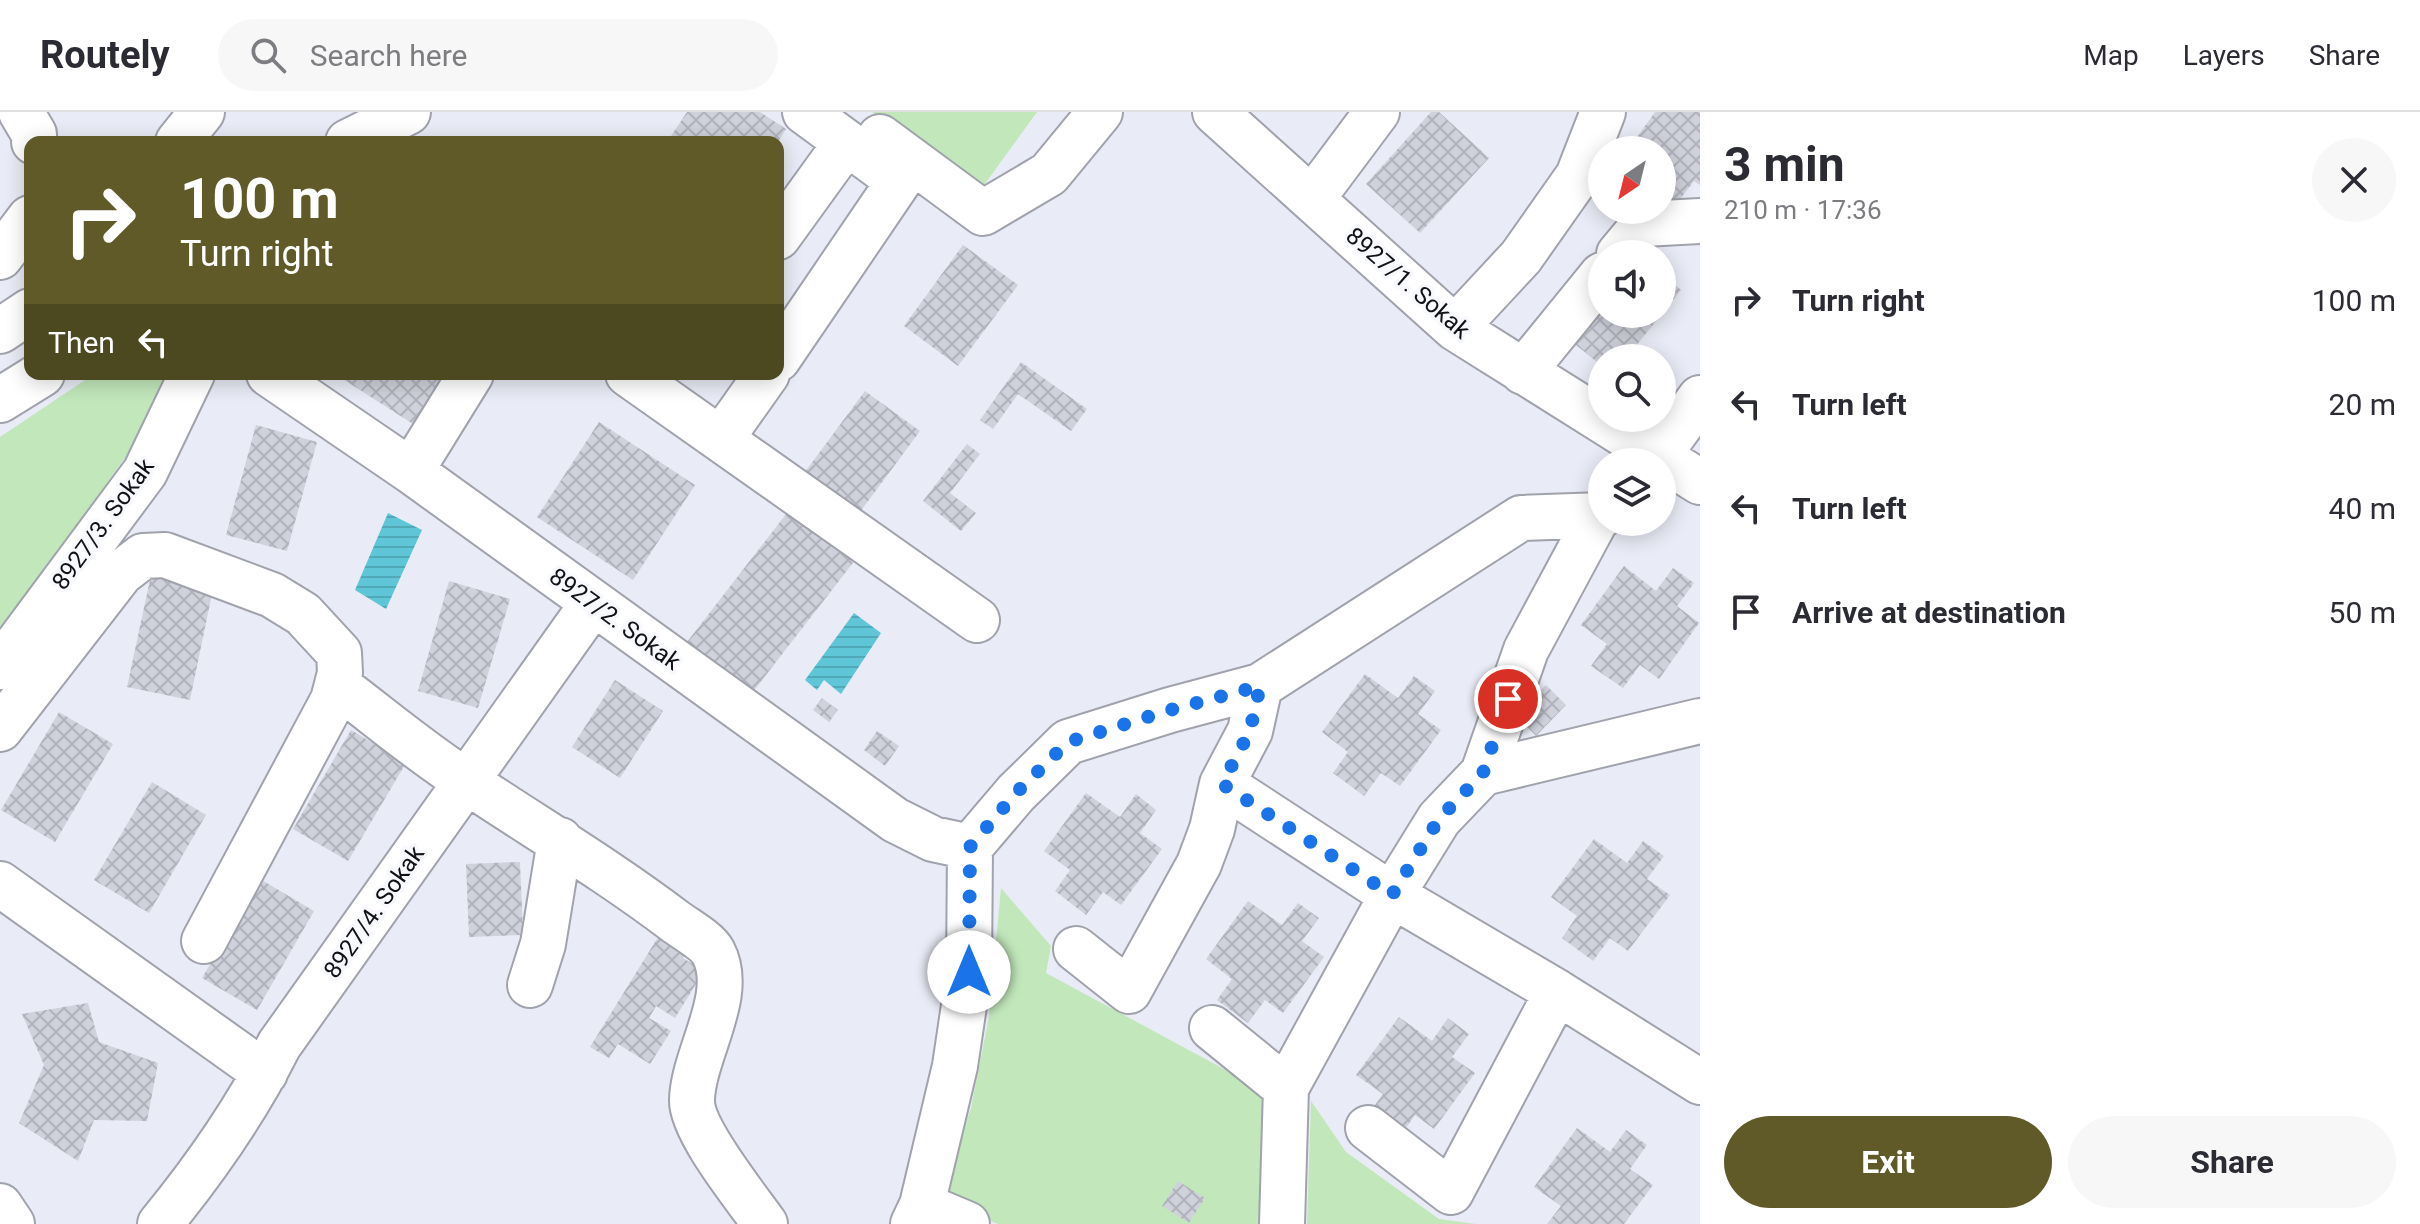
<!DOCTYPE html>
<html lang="en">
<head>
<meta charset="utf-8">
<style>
	body { margin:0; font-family:Roboto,sans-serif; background:#f7f7f7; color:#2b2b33; height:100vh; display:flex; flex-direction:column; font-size:30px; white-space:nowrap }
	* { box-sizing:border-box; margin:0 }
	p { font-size:26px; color:#7c7c81 }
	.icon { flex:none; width:44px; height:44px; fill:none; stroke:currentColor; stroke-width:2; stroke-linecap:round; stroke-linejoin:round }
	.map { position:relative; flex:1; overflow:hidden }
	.drawer { display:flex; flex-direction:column; background:#fff; width:720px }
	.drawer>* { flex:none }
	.top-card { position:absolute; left:24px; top:24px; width:760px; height:244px; border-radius:16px; box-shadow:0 4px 20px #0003; background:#5f5a27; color:#fff; overflow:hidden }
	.needle { width:52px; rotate:215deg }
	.controls { position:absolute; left:1588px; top:24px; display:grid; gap:16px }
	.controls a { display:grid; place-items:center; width:88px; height:88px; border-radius:50%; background:#fff; box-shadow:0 4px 20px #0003; font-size:40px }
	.pin { position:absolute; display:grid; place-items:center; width:68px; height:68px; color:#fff; margin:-34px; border:4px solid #fff; border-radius:50%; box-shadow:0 2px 8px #0007 }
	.me { position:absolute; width:88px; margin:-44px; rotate:0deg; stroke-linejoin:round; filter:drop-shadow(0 0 6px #0008) }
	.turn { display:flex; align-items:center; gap:28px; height:168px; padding:0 24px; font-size:36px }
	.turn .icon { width:104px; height:104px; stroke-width:2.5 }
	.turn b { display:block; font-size:56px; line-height:68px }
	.then { display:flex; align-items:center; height:76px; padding:0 24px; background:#0003; gap:16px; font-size:30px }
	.round { display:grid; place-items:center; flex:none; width:84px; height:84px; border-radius:42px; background:#f7f7f7 }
	.summary { display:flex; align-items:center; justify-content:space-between; height:136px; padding:0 24px }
	h1 { font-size:48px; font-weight:700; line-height:60px }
	.action { display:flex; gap:16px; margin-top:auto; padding:16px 24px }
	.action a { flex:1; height:92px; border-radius:48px; background:#5f5a27; color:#fff; font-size:32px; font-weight:700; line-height:92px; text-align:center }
	.action a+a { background:#f7f7f7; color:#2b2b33 }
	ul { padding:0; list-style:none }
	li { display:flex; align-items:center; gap:24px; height:104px; padding:0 24px }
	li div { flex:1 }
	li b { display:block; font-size:30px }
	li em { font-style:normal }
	header { display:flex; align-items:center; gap:48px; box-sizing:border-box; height:112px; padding:0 40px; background:#fff; border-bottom:2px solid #e1e1e2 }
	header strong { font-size:38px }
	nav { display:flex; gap:44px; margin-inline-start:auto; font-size:28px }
	.search { width:560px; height:72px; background:#f7f7f7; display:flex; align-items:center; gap:20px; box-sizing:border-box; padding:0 28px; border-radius:44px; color:#7c7c81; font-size:30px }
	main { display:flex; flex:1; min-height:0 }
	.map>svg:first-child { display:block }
	.green { fill:#c2e7bb }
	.water { fill:url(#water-rules) }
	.building { fill:url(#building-cross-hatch) }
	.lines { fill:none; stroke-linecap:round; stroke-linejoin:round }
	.minor-casing { stroke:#a0a2ac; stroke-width:48 }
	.minor { stroke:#fff; stroke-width:44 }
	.route { stroke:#1a73e8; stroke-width:14; stroke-dasharray:0 25.2 }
	.labels { text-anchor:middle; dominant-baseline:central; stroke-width:7; stroke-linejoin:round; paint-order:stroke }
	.street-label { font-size:24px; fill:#111215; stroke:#f8f9fd }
</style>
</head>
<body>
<header>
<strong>Routely</strong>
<div class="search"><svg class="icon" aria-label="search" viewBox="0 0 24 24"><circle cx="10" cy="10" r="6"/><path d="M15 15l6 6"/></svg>Search here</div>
<nav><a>Map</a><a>Layers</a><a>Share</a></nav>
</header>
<main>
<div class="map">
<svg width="1700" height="1112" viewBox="0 0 1700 1112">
	<defs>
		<pattern id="water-rules" width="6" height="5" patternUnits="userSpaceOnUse" patternTransform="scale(2)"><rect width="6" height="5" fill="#5ec6d7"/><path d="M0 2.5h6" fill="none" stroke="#51a9b8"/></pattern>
		<pattern id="building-cross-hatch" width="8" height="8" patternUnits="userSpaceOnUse" patternTransform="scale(2)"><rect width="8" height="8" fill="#cfd1db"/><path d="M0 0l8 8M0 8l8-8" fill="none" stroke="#b1b2bb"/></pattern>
	</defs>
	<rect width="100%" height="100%" fill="#e9ecf6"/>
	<path class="green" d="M 872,0 L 1037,0 L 979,80 Z
		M 94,262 L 173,262 L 165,289 L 97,385 L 0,515 L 0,325 Z
		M 1001,776 L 1051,834 L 1046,861 L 1274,984 L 1270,1112 L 998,1112 L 940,1087 L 971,996 L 989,905 Z
		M 1311,989 L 1346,1040 L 1439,1107 L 1476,1112 L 1307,1112 Z"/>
	<path class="water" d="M 388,401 L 422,418 L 386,497 L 355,478 Z
		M 854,501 L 881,521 L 841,582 L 824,568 L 817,578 L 805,568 Z"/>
	<path class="building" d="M 687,0 L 760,0 L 786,17 L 778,30 L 667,30 Z
		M 1431,0 L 1439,0 L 1489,46 L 1420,121 L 1366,72 Z
		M 1655,0 L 1700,0 L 1700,73 L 1694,69 L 1677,91 L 1662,81 L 1662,38 L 1649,38 L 1635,28 Z
		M 963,133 L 1018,173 L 958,254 L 904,214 Z
		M 1662,162 L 1681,178 L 1662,202 Z
		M 1602,181 L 1602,202 L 1662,202 L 1626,246 L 1602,246 L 1602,254 L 1566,225 Z
		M 1021,250 L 1087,297 L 1071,319 L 1018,282 L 993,317 L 980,308 Z
		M 335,262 L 465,262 L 427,321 Z
		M 865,279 L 920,319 L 860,400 L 805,360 Z
		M 599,310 L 695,373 L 633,468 L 537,405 Z
		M 256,313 L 317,330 L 287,439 L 226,423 Z
		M 967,332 L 980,342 L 950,381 L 976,401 L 961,419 L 923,389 Z
		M 790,397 L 856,447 L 752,581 L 687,530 Z
		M 1624,454 L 1656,479 L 1673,456 L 1694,471 L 1677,494 L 1699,511 L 1659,567 L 1640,553 L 1623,576 L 1591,554 L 1607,532 L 1581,513 Z
		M 151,463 L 213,477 L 190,588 L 127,575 Z
		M 449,469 L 510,487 L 478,596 L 418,579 Z
		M 1365,562 L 1398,586 L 1414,564 L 1435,579 L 1418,602 L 1441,618 L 1400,674 L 1381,661 L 1364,684 L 1333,661 L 1348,640 L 1322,620 Z
		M 615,568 L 663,599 L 620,666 L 572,635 Z
		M 1546,573 L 1566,593 L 1536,624 L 1516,603 Z
		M 822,586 L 838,598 L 829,610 L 813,598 Z
		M 59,600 L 113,632 L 55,730 L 1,698 Z
		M 351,618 L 406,651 L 348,749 L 293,717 Z
		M 877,619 L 899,634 L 885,654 L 864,638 Z
		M 152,670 L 206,703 L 149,801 L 94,768 Z
		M 1086,681 L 1120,705 L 1136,682 L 1156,698 L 1140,721 L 1162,737 L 1121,793 L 1103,780 L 1086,803 L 1055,779 L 1070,758 L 1044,739 Z
		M 1594,727 L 1627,751 L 1643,729 L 1664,744 L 1647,767 L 1670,783 L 1628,839 L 1610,826 L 1593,849 L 1562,826 L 1577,804 L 1551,785 Z
		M 520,750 L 523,823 L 469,825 L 466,752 Z
		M 260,767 L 314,799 L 257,898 L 202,866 Z
		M 1248,789 L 1282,813 L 1298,791 L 1319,806 L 1302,829 L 1324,845 L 1283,901 L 1265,888 L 1248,911 L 1217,888 L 1232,867 L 1206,847 Z
		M 665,814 L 692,831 L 683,846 L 704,859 L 675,906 L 656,894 L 649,906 L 671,919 L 650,952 L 618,932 L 609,946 L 590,935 Z
		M 88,891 L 99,930 L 158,951 L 147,1009 L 94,1008 L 78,1049 L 19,1011 L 44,953 L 22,902 Z
		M 1399,905 L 1432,929 L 1448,906 L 1469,922 L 1452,945 L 1475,961 L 1434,1017 L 1415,1003 L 1399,1026 L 1367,1004 L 1383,982 L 1356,963 Z
		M 1577,1016 L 1610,1040 L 1626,1018 L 1647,1033 L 1630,1057 L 1653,1073 L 1624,1112 L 1547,1112 L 1561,1094 L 1534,1075 Z
		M 1178,1069 L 1205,1086 L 1189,1111 L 1162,1094 Z"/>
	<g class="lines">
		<defs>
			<path id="minor" d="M 21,0 L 34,22 L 34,30
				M 1215,0 L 1455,216 L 1700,370
				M 880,25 L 983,101 L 1049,62 L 1100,0
				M 178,30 L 202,0
				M 348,30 L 408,0
				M 1312,87 L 1377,0
				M 778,125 L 846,31
				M 1619,142 L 1644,112 L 1700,109
				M 0,145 L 30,106
				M 1455,216 L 1521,145 L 1578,64 L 1603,0
				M 0,219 L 30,199
				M 778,247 L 899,69 L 805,0
				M 1523,260 L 1602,163
				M 269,262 L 411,359 L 895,708 L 933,727 L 970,735
				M 628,262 L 977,508
				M 0,288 L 42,262
				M 721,327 L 767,262
				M 1658,344 L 1700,286
				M 411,359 L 471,262
				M 0,555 L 145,360 L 192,262
				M 337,573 C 381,606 423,642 469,671 C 538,717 609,759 676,810 C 687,818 707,829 713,840 C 736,883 693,942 692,988 C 691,1018 746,1085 765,1112
				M 1260,574 L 1250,619 L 1222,672 L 1392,783 L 1557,880 L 1700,970
				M 0,617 L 121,461 L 143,444 L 165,443 L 272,483 L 303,502 L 339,541 L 340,561 L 333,588 L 204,829
				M 1483,661 L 1526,538 L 1598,404
				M 0,772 L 265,961
				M 1076,837 L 1129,879 L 1199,752 L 1212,717 L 1222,672
				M 530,873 L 543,832 L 560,728
				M 1212,916 L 1286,976
				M 1368,1016 L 1451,1080 L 1557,880
				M 922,1093 L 967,1112
				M 0,1094 L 12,1112
				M 160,1112 C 205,1057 247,997 279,933 L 593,491
				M 913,1112 L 922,1093 L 955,954 L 969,860 L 970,735 L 1016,681 L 1068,630 L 1170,598 L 1260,574 L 1521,406 L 1602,403
				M 1282,1112 L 1286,976 L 1392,783 L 1439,707 L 1483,661 L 1700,609"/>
		</defs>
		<use href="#minor" class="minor-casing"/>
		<use href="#minor" class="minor"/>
	</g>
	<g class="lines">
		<path class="route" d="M 969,860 L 970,735 L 1016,681 L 1068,630 L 1170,598 L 1260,574 L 1250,619 L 1222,672 L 1392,783 L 1439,707 L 1483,661 L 1508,587"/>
	</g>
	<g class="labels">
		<g class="street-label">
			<text transform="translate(1408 171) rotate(41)">8927/1. Sokak</text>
			<text transform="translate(103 412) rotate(-54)">8927/3. Sokak</text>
			<text transform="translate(615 507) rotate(36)">8927/2. Sokak</text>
			<text transform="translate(374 800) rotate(-55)">8927/4. Sokak</text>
		</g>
	</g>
</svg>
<div class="controls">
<a><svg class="needle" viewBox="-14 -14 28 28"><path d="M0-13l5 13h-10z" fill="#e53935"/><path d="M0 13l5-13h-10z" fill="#7c7c81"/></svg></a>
<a><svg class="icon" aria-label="sound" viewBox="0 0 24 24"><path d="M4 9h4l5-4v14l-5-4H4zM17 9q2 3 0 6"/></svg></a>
<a><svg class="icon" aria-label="search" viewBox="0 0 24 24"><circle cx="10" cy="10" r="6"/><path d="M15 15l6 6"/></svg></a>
<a><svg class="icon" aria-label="layers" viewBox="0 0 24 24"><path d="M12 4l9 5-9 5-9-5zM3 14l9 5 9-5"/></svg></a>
</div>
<div class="pin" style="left:1508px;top:587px;background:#d93025"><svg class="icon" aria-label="arrive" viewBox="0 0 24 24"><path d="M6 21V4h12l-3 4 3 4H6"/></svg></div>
<svg class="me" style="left:969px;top:860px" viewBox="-20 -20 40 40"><circle r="19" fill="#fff"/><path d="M0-13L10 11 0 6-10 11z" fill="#1a73e8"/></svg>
<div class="top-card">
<div class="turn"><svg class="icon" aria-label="right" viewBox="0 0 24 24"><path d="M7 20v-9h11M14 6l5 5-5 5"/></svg><div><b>100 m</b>Turn right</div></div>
<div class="then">Then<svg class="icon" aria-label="left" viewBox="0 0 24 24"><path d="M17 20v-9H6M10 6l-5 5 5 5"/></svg></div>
</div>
</div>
<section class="drawer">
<div class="summary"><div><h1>3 min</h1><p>210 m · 17:36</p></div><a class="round"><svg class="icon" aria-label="close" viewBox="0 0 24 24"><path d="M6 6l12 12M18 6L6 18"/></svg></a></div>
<ul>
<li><svg class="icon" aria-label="right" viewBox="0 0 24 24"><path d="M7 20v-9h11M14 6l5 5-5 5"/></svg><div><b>Turn right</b></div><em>100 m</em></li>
<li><svg class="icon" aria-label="left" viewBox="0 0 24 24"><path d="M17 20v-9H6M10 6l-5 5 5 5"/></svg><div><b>Turn left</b></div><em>20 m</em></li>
<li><svg class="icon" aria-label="left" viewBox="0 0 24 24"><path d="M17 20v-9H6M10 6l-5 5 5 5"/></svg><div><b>Turn left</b></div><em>40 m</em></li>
<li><svg class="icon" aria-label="arrive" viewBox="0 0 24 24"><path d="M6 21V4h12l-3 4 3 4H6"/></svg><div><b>Arrive at destination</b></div><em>50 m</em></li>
</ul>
<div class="action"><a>Exit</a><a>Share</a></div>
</section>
</main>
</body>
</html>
